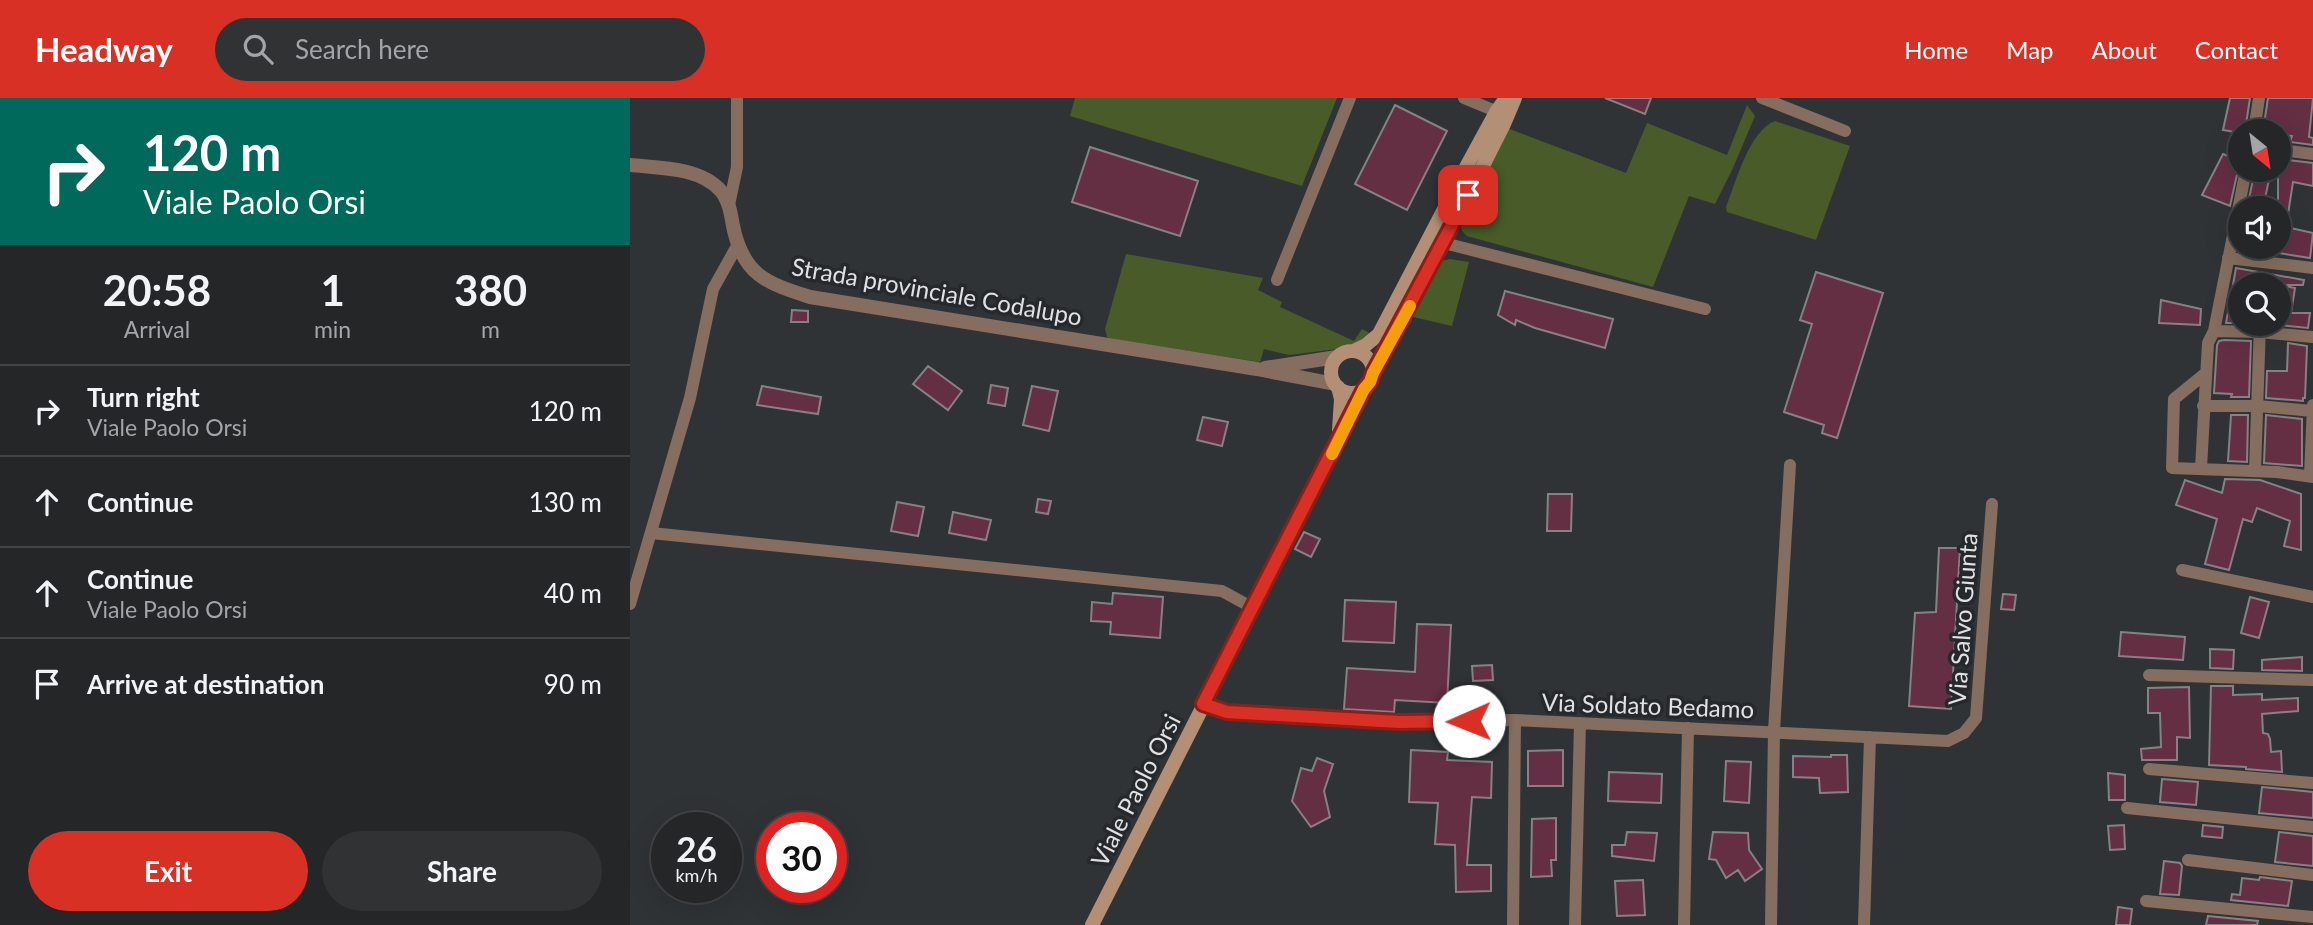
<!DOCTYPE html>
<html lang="en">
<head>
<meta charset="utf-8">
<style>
	body { margin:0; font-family:Lato,sans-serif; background:#303234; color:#f1f3f6; height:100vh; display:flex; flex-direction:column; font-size:26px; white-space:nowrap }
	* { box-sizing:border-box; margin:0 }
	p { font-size:23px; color:#a3a5a8 }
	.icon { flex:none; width:38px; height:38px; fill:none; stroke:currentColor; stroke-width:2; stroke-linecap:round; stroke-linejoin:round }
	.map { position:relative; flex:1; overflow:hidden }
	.side { display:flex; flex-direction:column; background:#242628; width:630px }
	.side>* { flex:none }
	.top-card { background:#00695c; color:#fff; overflow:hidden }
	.needle { width:46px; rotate:150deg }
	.tools { position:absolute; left:1598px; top:21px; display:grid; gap:14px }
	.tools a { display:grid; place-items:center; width:63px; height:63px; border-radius:50%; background:#242628; box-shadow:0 7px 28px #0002,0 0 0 2px #414345; font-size:35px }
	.speed { position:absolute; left:21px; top:714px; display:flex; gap:14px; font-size:35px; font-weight:700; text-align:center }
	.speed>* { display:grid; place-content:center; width:91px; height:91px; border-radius:50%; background:#242628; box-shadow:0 7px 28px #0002,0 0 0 2px #414345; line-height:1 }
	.speed small { font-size:18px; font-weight:400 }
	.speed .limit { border:10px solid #d22; background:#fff; color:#111 }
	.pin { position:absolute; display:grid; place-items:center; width:60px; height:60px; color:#fff; margin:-30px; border-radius:14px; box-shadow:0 4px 10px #0006 }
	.me { position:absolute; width:77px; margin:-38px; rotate:269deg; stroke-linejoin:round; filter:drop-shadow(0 0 5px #0008) }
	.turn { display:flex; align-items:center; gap:24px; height:147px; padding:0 28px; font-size:32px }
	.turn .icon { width:91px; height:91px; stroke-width:2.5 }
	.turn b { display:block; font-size:49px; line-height:60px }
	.eta { display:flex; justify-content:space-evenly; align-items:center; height:119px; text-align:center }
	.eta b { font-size:42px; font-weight:700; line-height:49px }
	.action { display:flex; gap:14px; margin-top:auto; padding:14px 28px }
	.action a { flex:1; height:80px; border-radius:42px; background:#d93025; color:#fff; font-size:28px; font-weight:700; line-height:80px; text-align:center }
	.action a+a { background:#303234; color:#f1f3f6 }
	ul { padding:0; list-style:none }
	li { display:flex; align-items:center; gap:21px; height:91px; padding:0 28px; border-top:2px solid #414345 }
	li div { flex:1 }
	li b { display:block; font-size:26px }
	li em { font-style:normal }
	header { display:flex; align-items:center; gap:42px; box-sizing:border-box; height:98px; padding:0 35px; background:#d93025; color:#fff }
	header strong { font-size:33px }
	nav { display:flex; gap:38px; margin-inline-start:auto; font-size:24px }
	.search { width:490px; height:63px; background:#303234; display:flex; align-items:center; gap:18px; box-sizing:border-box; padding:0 24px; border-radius:38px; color:#a3a5a8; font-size:26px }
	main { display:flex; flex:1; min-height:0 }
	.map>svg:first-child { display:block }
	.green { fill:#495b28 }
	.building { fill:#642e43; stroke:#878183; stroke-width:2 }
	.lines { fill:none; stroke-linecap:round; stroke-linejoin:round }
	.minor { stroke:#856e5f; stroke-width:12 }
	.tertiary { stroke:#856e5f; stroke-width:14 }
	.secondary { stroke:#b38f76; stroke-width:14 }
	.route-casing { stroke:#8d1f18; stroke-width:18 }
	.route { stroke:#d93025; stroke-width:12 }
	.slow { stroke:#f59e0b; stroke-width:12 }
	.labels { text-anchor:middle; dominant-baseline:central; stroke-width:7; stroke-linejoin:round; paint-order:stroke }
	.street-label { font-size:24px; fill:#dfe1e3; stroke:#26292c }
</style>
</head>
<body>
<header>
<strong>Headway</strong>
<div class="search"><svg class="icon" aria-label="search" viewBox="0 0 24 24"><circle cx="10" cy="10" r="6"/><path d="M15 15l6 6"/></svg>Search here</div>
<nav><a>Home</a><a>Map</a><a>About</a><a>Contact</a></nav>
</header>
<main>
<section class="side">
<div class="top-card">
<div class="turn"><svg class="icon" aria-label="right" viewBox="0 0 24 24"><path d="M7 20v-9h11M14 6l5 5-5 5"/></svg><div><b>120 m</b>Viale Paolo Orsi</div></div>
</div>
<div class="eta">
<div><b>20:58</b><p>Arrival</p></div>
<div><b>1</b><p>min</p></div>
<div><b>380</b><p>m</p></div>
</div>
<ul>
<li><svg class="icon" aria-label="right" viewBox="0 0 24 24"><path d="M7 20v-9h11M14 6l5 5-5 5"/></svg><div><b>Turn right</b><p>Viale Paolo Orsi</p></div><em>120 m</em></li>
<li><svg class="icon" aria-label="ahead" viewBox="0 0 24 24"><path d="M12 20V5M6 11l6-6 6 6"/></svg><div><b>Continue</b></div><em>130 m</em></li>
<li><svg class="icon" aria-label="ahead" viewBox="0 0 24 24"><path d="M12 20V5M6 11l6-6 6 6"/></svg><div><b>Continue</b><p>Viale Paolo Orsi</p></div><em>40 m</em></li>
<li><svg class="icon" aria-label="arrive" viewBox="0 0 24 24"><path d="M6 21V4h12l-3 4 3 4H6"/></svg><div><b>Arrive at destination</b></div><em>90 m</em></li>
</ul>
<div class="action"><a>Exit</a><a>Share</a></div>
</section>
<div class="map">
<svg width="1683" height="827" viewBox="0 0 1683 827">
	<rect width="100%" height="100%" fill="#303336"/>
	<path class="green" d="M 445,0 L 707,0 L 672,88 L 440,18 Z
		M 1117,7 L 1125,18 L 1103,70 L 1085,106 L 1059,98 L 1023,189 L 837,138 L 832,133 L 830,124 L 877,30 L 996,75 L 1017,25 L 1097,57 Z
		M 1145,23 L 1220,48 L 1186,142 L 1097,114 L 1096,109 C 1106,84 1119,33 1145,23 Z
		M 496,156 L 633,180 L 628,192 L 652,204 L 650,209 L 724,243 L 732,231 L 741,236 L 738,240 L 707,251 L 659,257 L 634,251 L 630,264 L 481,241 L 477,239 L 475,231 Z
		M 820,161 L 839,164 L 822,228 L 783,219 L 812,163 Z"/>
	<path class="building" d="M 975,0 L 1021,0 L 1015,16 Z
		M 1600,0 L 1620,0 L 1615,33 L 1610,35 L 1593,32 Z
		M 1638,0 L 1683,0 L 1679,39 L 1683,40 L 1683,47 L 1660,44 L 1662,38 L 1648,36 L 1648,33 L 1633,33 Z
		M 765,7 L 817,33 L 777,112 L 725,86 Z
		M 460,49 L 568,83 L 550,138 L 442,104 Z
		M 1593,56 L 1610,63 L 1600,108 L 1572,97 Z
		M 1648,58 L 1658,62 L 1683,65 L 1683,88 L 1663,84 L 1656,129 L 1683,135 L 1680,160 L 1648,155 Z
		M 1625,72 L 1641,72 L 1633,110 L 1617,110 Z
		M 1606,170 L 1674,182 L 1673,187 L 1649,187 L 1665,190 L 1661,215 L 1680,215 L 1678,230 L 1648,227 L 1648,187 L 1610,187 L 1610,225 L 1596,225 Z
		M 1186,174 L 1253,195 L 1207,340 L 1192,335 L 1194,327 L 1154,314 L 1182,226 L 1170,222 Z
		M 875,193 L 983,221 L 975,250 L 905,230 L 886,222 L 885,227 L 868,217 Z
		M 1531,202 L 1571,211 L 1570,227 L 1529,225 Z
		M 162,212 L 178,213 L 178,224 L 161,224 Z
		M 1594,242 L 1621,243 L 1619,299 L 1601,299 L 1602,296 L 1584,295 L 1587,247 L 1589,243 Z
		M 1658,245 L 1677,248 L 1675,300 L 1673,300 L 1673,303 L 1636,300 L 1637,273 L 1657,273 Z
		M 298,268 L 332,293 L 318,312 L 283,286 Z
		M 361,287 L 378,290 L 375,308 L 358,305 Z
		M 132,288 L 191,299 L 188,316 L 127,307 Z
		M 402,288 L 428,293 L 419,333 L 393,327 Z
		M 1601,317 L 1618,317 L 1617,364 L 1598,363 Z
		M 1636,317 L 1672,321 L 1672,368 L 1634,365 Z
		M 573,319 L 598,324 L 592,348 L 567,342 Z
		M 1595,381 L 1630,382 L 1671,396 L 1671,452 L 1654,448 L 1660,423 L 1627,410 L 1622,424 L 1613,421 L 1599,472 L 1575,466 L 1587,421 L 1546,407 L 1555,382 L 1592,395 Z
		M 918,396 L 942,396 L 941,433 L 917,433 Z
		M 408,401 L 421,403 L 418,416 L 406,414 Z
		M 267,404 L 294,409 L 288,438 L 261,433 Z
		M 323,414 L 361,422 L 356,442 L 319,435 Z
		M 674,434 L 690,441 L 681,459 L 665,451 Z
		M 1309,450 L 1330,450 L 1321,611 L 1279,608 L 1285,515 L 1306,514 Z
		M 483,495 L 533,499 L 530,540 L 480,536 L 481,524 L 461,523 L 462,504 L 482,506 Z
		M 1373,496 L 1386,497 L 1384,512 L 1371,511 Z
		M 1620,499 L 1639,504 L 1629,540 L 1611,535 Z
		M 715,502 L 766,504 L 764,545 L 713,543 Z
		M 787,526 L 821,527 L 817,605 L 765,602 L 764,614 L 714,611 L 717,570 L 785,574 Z
		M 1491,534 L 1555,539 L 1553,562 L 1489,558 Z
		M 1580,551 L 1604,552 L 1603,571 L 1580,570 Z
		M 1672,559 L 1672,573 L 1632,572 L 1632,562 Z
		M 862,567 L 863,582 L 843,583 L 842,568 Z
		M 1581,588 L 1603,588 L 1603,597 L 1632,596 L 1632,602 L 1668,600 L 1668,613 L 1632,616 L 1633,635 L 1638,636 L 1640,641 L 1641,654 L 1651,653 L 1652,674 L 1616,671 L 1616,669 L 1579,667 Z
		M 1559,589 L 1560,640 L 1547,639 L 1547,662 L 1512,662 L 1511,651 L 1531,649 L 1530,615 L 1518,615 L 1518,590 Z
		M 781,652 L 818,654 L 817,662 L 862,664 L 861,700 L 842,699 L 837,767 L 861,767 L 861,793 L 826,794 L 825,747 L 805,746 L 808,705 L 779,704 Z
		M 933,652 L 933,688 L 898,688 L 898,653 Z
		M 1201,657 L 1217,657 L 1218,694 L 1190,695 L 1189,680 L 1163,679 L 1163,658 L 1201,659 Z
		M 687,660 L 703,666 L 694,693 L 700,719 L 681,729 L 662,703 L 671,670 L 682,673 Z
		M 1096,663 L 1121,664 L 1119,705 L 1094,703 Z
		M 979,674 L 1032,676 L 1031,705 L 978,703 Z
		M 1478,675 L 1495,677 L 1495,702 L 1479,702 Z
		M 1532,681 L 1568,684 L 1566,707 L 1530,704 Z
		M 1632,689 L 1683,694 L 1683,720 L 1629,715 Z
		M 926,720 L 926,762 L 921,762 L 922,778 L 901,779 L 902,721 Z
		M 1494,727 L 1495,751 L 1480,752 L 1478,728 Z
		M 1573,727 L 1593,729 L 1592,740 L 1572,738 Z
		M 997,734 L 1027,735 L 1024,763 L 982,758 L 982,747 L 995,747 Z
		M 1083,734 L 1118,735 L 1119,752 L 1132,771 L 1115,783 L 1108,772 L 1096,780 L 1086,762 L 1079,761 Z
		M 1649,734 L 1683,738 L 1683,768 L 1645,764 Z
		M 1534,763 L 1550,765 L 1552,768 L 1549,797 L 1530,796 Z
		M 1630,779 L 1662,783 L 1658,808 L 1601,802 L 1602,796 L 1610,797 L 1612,780 L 1629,782 Z
		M 1013,782 L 1015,817 L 987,818 L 985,783 Z
		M 1488,809 L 1502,811 L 1500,827 L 1486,827 Z
		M 1578,818 L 1628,823 L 1627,827 L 1576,827 Z"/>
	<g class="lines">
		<path class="minor" d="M 834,0 L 875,17
			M 1132,0 L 1215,33
			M 1624,33 L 1629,0
			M 1659,53 L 1683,56
			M 99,107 L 107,69 L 107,0
			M 814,145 L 1075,211
			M 1598,160 L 1683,170
			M 647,182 L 720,0
			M 769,205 L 779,194 L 803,151 L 814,145
			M 1584,233 L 1629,234 L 1683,239
			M 1576,275 L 1544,301 L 1542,370 L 1647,374 L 1683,379
			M 1573,308 L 1628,308 L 1682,313
			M 1571,370 L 1578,245 L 1584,233 L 1616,72
			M 1625,372 L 1630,226
			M 1680,378 L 1683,307
			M 21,435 L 592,493 L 623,510
			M 1552,472 L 1683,499
			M 0,506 L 60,300 L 83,191 L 107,148
			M 1519,577 L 1683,582
			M 573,606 L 597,614 L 769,624 L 885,622 L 1318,643 L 1334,635 L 1346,620 L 1362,406
			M 1519,671 L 1683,685
			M 1497,710 L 1683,729
			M 1558,762 L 1683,777
			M 1516,803 L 1683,819
			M 883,827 L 885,622
			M 945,827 L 950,625
			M 1054,827 L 1058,630
			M 1141,827 L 1144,633 L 1160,367
			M 1234,827 L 1240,639"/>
		<path class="tertiary" d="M 0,67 C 29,70 70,69 91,93 C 99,103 101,116 103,128 C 113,177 136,185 180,199 L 627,271 L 705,286
			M 635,270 L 707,259"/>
		<path class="secondary" d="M701 274a21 21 0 1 1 42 0a21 21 0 1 1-42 0Z
			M 723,253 L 736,247 L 749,236 L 835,71 L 866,14 L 876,0
			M 743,275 L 814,145 L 874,26 L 885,0
			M 708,289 L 711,301 L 709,332
			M 462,827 L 734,291"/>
	</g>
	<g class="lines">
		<defs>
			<path id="route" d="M 838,97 L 743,275 L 740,284 L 734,291 L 573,606 L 597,614 L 769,624 L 839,623"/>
		</defs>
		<use href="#route" class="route-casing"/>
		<use href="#route" class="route"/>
		<path class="slow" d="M 702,356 L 734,291 L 740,284 L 743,275 L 780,208"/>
	</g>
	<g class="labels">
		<g class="street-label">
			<text transform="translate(307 193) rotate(10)">Strada provinciale Codalupo</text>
			<text transform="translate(1332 521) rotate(-86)">Via Salvo Giunta</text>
			<text transform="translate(1018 607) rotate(2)">Via Soldato Bedamo</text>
			<text transform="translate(505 692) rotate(-63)">Viale Paolo Orsi</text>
		</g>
	</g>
</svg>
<div class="tools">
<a><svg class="needle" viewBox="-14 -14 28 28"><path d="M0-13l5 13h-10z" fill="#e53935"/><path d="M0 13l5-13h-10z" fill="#a3a5a8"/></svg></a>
<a><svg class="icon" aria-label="sound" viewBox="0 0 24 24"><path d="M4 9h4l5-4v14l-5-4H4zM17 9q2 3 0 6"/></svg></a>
<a><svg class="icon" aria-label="search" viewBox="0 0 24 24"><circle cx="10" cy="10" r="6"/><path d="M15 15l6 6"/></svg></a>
</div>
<div class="speed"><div>26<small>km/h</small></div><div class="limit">30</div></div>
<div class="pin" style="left:838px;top:97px;background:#d93025"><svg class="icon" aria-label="arrive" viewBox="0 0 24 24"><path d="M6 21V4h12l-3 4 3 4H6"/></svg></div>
<svg class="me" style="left:839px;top:623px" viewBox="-20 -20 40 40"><circle r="19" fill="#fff"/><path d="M0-13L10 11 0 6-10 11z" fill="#d93025"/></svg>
</div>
</main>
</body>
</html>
